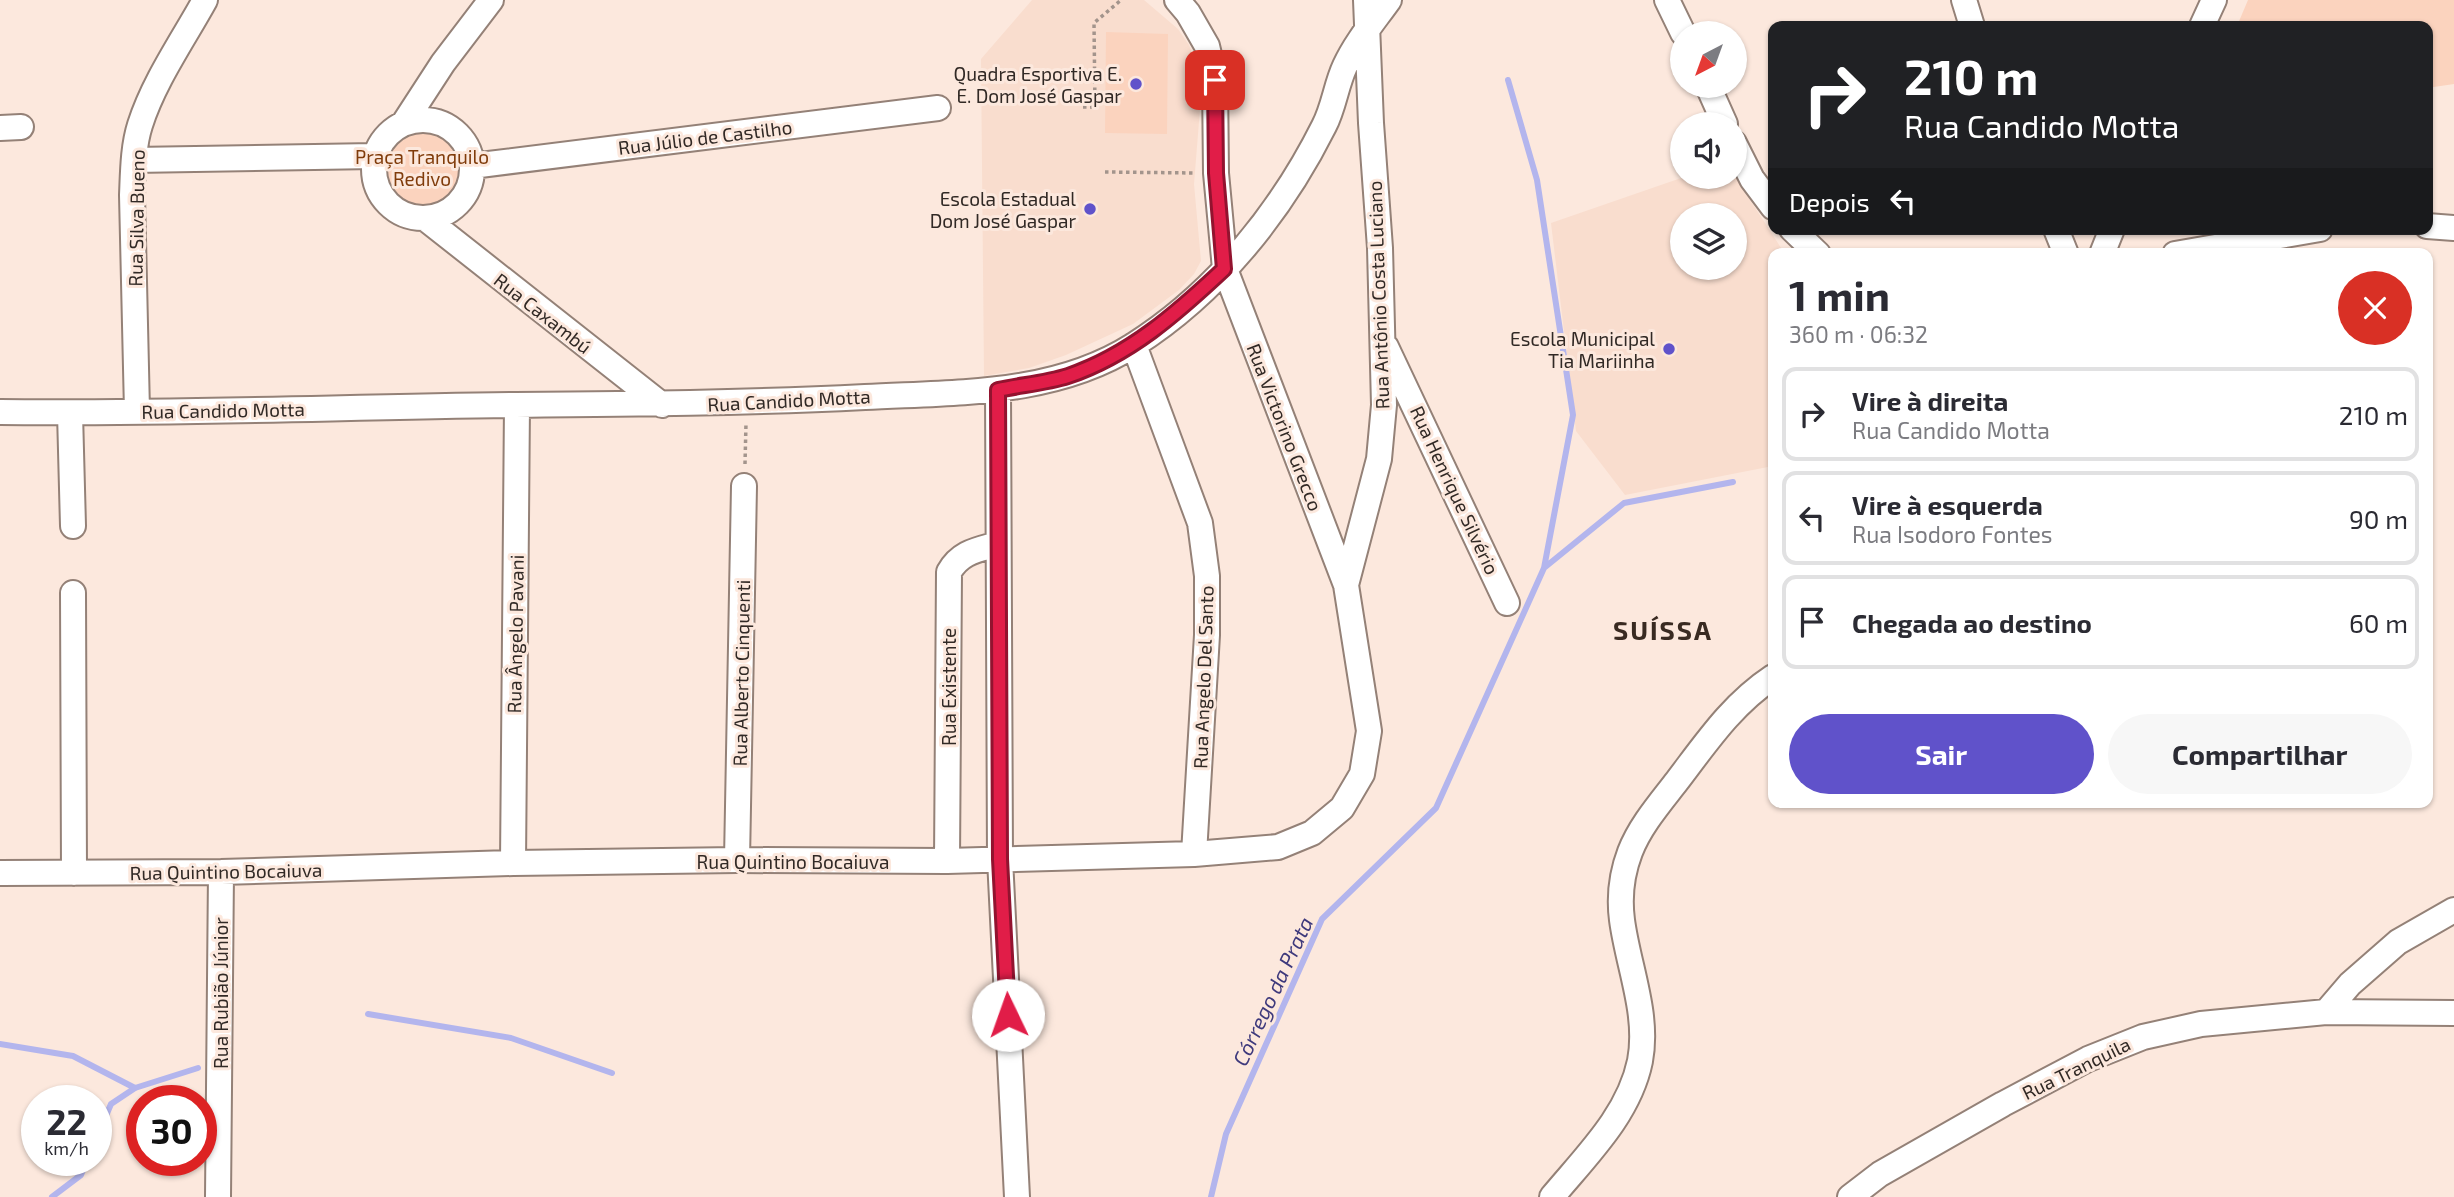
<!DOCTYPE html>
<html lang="pt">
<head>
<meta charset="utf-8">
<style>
	body { margin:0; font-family:"Exo 2",sans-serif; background:#f7f7f7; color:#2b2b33; height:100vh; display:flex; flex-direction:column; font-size:26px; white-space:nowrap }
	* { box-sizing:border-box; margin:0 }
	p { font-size:23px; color:#7c7c81 }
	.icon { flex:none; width:38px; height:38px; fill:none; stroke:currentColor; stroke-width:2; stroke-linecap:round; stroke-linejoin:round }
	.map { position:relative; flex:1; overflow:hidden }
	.details { position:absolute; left:1768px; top:248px; width:665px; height:560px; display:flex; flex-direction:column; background:#fff; border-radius:14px; box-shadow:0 2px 5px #0004 }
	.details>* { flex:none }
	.hud { position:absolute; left:1768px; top:21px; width:665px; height:214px; border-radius:14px; box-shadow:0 2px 5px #0004; background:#202124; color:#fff; overflow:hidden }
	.needle { width:46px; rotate:221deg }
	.controls { position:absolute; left:1670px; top:21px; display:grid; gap:14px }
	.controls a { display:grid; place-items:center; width:77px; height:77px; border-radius:50%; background:#fff; box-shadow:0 2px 5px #0004; font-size:35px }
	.speed { position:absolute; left:21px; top:1085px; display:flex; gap:14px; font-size:35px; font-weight:700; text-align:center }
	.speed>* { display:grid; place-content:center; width:91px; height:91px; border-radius:50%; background:#fff; box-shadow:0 2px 5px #0004; line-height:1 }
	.speed small { font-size:18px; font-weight:400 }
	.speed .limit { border:10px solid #d22; background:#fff; color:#111 }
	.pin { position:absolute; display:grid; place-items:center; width:60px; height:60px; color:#fff; margin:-30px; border-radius:14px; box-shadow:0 4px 10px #0006 }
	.me { position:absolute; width:77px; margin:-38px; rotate:357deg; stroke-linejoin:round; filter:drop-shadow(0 0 5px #0008) }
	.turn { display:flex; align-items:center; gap:24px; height:147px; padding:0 21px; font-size:32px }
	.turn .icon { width:91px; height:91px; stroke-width:2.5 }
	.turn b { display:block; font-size:49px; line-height:60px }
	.then { display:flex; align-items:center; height:66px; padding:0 21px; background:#0003; gap:14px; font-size:26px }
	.round { display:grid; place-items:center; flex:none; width:74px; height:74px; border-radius:37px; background:#f7f7f7 }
	.summary { display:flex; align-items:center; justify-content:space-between; height:119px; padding:0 21px }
	h1 { font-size:42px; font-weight:700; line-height:52px }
	.button { display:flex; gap:14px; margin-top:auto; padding:14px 21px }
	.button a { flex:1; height:80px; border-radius:42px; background:#6052ca; color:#fff; font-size:28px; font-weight:700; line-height:80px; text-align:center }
	.button a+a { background:#f7f7f7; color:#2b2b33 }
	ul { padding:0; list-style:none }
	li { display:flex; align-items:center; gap:21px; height:94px; margin:0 14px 10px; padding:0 7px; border:4px solid #e1e1e2; border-radius:14px }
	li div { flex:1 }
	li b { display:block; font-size:26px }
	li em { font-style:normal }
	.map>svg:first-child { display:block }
	.built { fill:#f9ddce; fill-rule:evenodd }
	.green { fill:#fbd3be }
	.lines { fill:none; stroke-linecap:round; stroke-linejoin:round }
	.stream { stroke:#b3b5ed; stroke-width:6 }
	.street-casing { stroke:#948177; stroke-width:28 }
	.path { stroke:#a3948c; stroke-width:3.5; stroke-dasharray:3.5 3.5; stroke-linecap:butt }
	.street { stroke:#fff; stroke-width:24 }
	.route-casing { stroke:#92132f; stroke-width:18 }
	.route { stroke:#e11d48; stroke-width:12 }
	.poi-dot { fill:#6052ca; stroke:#fce8dd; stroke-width:2.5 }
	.labels { text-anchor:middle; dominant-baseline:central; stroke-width:6; stroke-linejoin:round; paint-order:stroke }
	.poi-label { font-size:19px; fill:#312925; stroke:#fce8dd; text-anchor:end }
	.street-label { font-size:19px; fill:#312925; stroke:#fce8dd }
	.park-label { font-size:19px; fill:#803c0b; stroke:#fce8dd }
	.water-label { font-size:21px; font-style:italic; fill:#3e397c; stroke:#fce8dd }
	.district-label { font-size:26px; font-weight:bold; letter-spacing:2px; fill:#392a21; stroke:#fce8dd }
</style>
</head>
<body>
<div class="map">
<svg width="2454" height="1197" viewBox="0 0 2454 1197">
	<rect width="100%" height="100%" fill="#fce8dd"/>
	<path class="built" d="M 1032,0 L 1144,0 L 1178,29 L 1189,45 L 1197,66 L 1199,83 L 1200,109 L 1194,184 L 1201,261 L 1194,274 L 1179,290 L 1133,324 L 1066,355 L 1029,368 L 984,376 L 981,59 Z
		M 1734,175 L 1785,254 L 1773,254 L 1773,466 L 1625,495 L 1576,431 L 1551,223 L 1684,177 ZM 1682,215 L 1734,215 L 1734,268 L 1682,268 Z"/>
	<path class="green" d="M 2248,0 L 2454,0 L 2454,84 L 2427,88 L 2427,26 L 2237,26 Z
		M 1106,32 L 1168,34 L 1167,134 L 1105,133 Z
		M382 167a40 40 0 1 1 80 0a40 40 0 1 1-80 0Z"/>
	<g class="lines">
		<path class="stream" d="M 1544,568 L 1624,503 L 1733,482
			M 368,1014 L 511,1038 L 612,1073
			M 0,1044 L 73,1056 L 135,1088
			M 96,1139 L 111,1104 L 135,1088 L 198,1068
			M 52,1197 L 81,1175 L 87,1160
			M 1211,1197 L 1226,1134 L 1322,919 L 1436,808 L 1544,568 L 1573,415 L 1537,180 L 1508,80"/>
		<defs>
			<path id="street" d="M 1667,0 L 1683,33
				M 1964,0 L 1972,26
				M 2202,26 L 2214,0
				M 1708,86 L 1725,124
				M374 169a49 49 0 1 1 98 0a49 49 0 1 1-98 0Z
				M 404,123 L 443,63 L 491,0
				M 0,128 L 21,127
				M 1734,143 L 1752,179 L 1773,207
				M 134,160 L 374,156
				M 472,166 L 938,108
				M 426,219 L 662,405
				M 2427,226 L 2454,228
				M 1792,229 L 1818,254
				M 2056,229 L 2066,254
				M 2102,254 L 2112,229
				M 2175,254 L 2320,229
				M 1134,345 L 1200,523 L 1207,576 L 1207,635 L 1194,854
				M 1386,347 L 1507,603
				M 998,390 L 1000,859 L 1017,1197
				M 137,411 L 132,195 C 133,172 133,147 140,125 C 154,81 183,40 205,0
				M 0,412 C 172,414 344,407 516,405 C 632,404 748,403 865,397 C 956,392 1054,396 1134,345 C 1216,293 1281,212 1324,126 C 1334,107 1336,85 1345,66 C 1356,42 1374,21 1389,0
				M 70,413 L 73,526
				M 1346,585 L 1379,459 L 1384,405 L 1380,248 L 1371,123 L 1366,0
				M 73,593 L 74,873
				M 737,860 L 744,486
				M 947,861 L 949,572 C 960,552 977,550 998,544
				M 513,863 L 517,405
				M 0,873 L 221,872 L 513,863 L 737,860 L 947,861 L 1194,854 L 1278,847 L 1312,833 L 1342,808 L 1362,774 L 1369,731 L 1346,585 L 1225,269 L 1216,173 L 1215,80 L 1207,46 L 1188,13 L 1177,0
				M 2326,1012 L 2350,984 L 2398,942 L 2454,910
				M 218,1197 L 221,872
				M 1552,1197 C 1586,1156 1629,1115 1640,1061 C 1649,1014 1628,966 1622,920 C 1619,897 1622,873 1630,852 C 1640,826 1660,803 1677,781 C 1706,743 1732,704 1773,677
				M 1850,1197 L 1880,1174 L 2003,1104 L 2088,1059 L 2143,1037 L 2201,1024 L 2326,1012 L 2454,1013"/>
		</defs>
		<use href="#street" class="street-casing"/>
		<path class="path" d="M 1083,107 L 1095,107 L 1094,23 L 1121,0
			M 1105,172 L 1196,173
			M 745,464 L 746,423"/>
		<use href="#street" class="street"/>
	</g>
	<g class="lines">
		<defs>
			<path id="route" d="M 1008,1015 L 1000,859 L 998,390 C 1021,385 1046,383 1068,376 C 1130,355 1177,313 1224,269 L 1216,173 L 1215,80"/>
		</defs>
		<use href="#route" class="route-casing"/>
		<use href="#route" class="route"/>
	</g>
	<g class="poi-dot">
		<circle cx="1136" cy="84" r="7"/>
		<circle cx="1090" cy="209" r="7"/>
		<circle cx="1669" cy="349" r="7"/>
	</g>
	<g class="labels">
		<g class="poi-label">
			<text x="1122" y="73">Quadra Esportiva E.<tspan x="1122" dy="22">E. Dom José Gaspar</tspan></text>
			<text x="1076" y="198">Escola Estadual<tspan x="1076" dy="22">Dom José Gaspar</tspan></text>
			<text x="1655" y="338">Escola Municipal<tspan x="1655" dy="22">Tia Mariinha</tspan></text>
		</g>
		<g class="street-label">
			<text transform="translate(705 137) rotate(-7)">Rua Júlio de Castilho</text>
			<text transform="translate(136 218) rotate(-89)">Rua Silva Bueno</text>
			<text transform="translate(1378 295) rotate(-92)">Rua Antônio Costa Luciano</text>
			<text transform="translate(543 313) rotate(38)">Rua Caxambú</text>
			<text transform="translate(789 400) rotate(-3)">Rua Candido Motta</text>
			<text transform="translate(223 410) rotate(-1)">Rua Candido Motta</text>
			<text transform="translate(1285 427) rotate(69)">Rua Victorino Grecco</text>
			<text transform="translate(1455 490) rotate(65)">Rua Henrique Silvério</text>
			<text transform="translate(515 634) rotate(-89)">Rua Ângelo Pavani</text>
			<text transform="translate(741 673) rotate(-89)">Rua Alberto Cinquenti</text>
			<text transform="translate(1203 677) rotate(-88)">Rua Angelo Del Santo</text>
			<text transform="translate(948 687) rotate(-90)">Rua Existente</text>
			<text x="793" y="861">Rua Quintino Bocaiuva</text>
			<text transform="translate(226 871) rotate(-1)">Rua Quintino Bocaiuva</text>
			<text transform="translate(220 993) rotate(-90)">Rua Rubião Júnior</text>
			<text transform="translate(2076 1068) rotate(-26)">Rua Tranquila</text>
		</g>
		<g class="park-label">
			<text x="422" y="156">Praça Tranquilo<tspan x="422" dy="22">Redivo</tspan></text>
		</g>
		<g class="water-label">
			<text transform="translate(1272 991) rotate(-65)">Córrego da Prata</text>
		</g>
		<g class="district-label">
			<text x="1663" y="629">SUÍSSA</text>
		</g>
	</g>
</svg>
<div class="controls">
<a><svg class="needle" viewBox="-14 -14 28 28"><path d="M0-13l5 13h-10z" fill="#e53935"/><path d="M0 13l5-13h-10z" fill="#7c7c81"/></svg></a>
<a><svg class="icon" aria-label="sound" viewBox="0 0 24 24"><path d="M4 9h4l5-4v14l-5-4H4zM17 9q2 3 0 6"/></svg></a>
<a><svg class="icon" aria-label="layers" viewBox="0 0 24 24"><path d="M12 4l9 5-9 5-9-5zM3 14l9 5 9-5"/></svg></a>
</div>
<div class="speed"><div>22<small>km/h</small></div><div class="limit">30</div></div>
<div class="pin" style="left:1215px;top:80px;background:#d93025"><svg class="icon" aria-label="arrive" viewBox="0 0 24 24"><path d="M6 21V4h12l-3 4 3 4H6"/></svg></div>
<svg class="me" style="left:1008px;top:1015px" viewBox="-20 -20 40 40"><circle r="19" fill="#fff"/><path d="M0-13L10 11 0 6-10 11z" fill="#e11d48"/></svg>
<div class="hud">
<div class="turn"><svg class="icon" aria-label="right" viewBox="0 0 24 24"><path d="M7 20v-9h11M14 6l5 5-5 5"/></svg><div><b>210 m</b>Rua Candido Motta</div></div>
<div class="then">Depois<svg class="icon" aria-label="left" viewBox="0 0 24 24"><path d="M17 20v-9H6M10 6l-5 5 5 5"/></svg></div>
</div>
<section class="details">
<div class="summary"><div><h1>1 min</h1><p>360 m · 06:32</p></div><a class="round" style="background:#d93025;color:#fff"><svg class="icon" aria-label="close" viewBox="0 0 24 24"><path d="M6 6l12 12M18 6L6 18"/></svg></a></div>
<ul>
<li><svg class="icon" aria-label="right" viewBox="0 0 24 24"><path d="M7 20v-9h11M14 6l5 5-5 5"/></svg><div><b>Vire à direita</b><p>Rua Candido Motta</p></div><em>210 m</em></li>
<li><svg class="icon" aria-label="left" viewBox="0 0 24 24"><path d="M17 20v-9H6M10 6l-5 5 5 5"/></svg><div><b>Vire à esquerda</b><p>Rua Isodoro Fontes</p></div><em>90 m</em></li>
<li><svg class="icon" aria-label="arrive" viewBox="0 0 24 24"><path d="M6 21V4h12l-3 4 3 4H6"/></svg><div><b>Chegada ao destino</b></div><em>60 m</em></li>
</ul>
<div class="button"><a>Sair</a><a>Compartilhar</a></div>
</section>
</div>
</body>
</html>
